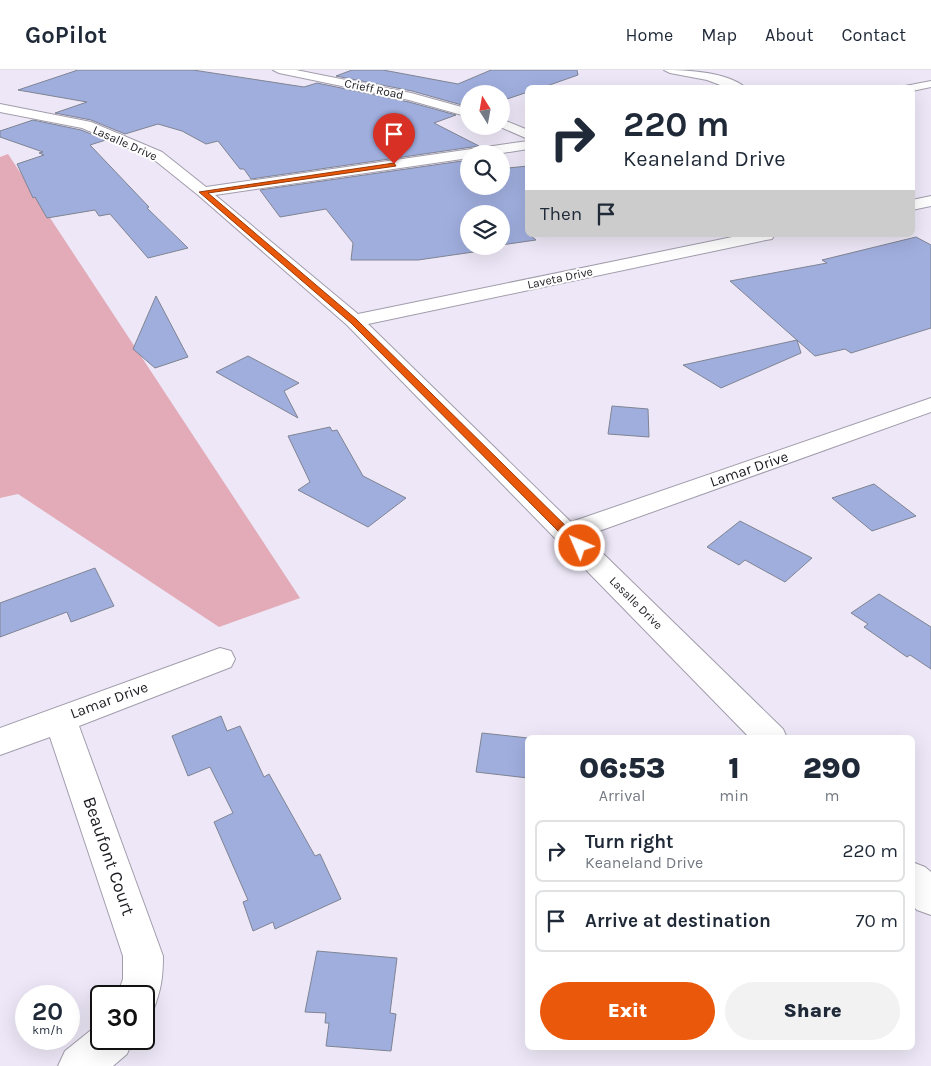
<!DOCTYPE html>
<html lang="en">
<head>
<meta charset="utf-8">
<style>
	body { margin:0; font-family:Karla,sans-serif; background:#f2f2f3; color:#1f2937; height:100vh; display:flex; flex-direction:column; font-size:19px; white-space:nowrap }
	* { box-sizing:border-box; margin:0 }
	p { font-size:16px; color:#747a83 }
	.icon { flex:none; width:28px; height:28px; fill:none; stroke:currentColor; stroke-width:2; stroke-linecap:round; stroke-linejoin:round }
	.map { position:relative; flex:1; overflow:hidden }
	.drawer { position:absolute; left:525px; top:665px; width:390px; height:315px; display:flex; flex-direction:column; background:#fff; border-radius:8px; box-shadow:0 5px 20px #0002 }
	.drawer>* { flex:none }
	.guide { position:absolute; left:525px; top:15px; width:390px; height:152px; border-radius:8px; box-shadow:0 5px 20px #0002; background:#fff; color:#1f2937; overflow:hidden }
	.needle { width:32px; rotate:349deg }
	.fabs { position:absolute; left:460px; top:15px; display:grid; gap:10px }
	.fabs a { display:grid; place-items:center; width:50px; height:50px; border-radius:50%; background:#fff; box-shadow:0 5px 20px #0002; font-size:25px }
	.speed { position:absolute; left:15px; top:915px; display:flex; gap:10px; font-size:25px; font-weight:700; text-align:center }
	.speed>* { display:grid; place-content:center; width:65px; height:65px; border-radius:50%; background:#fff; box-shadow:0 5px 20px #0002; line-height:1 }
	.speed small { font-size:12px; font-weight:400 }
	.speed .limit { border:2px solid #111; border-radius:8px; background:#fff; color:#111 }
	.pin { position:absolute; display:grid; place-items:center; width:42px; height:42px; color:#fff; margin:-51px -21px; border-radius:50% 50% 50% 0; rotate:-45deg; box-shadow:0 0 5px #0007 }
	.pin .icon { rotate:45deg }
	.me { position:absolute; width:55px; margin:-28px; rotate:315deg; stroke-linejoin:round; filter:drop-shadow(0 0 4px #0008) }
	.turn { display:flex; align-items:center; gap:18px; height:105px; padding:0 15px; font-size:22px }
	.turn .icon { width:65px; height:65px; stroke-width:2.5 }
	.turn b { display:block; font-size:35px; line-height:42px }
	.then { display:flex; align-items:center; height:48px; padding:0 15px; background:#0003; gap:10px; font-size:19px }
	.eta { display:flex; justify-content:space-evenly; align-items:center; height:85px; text-align:center }
	.eta b { font-size:30px; font-weight:800; line-height:35px }
	.action { display:flex; gap:10px; margin-top:auto; padding:10px 15px }
	.action a { flex:1; height:58px; border-radius:30px; background:#ea580c; color:#fff; font-size:20px; font-weight:800; line-height:58px; text-align:center }
	.action a+a { background:#f2f2f3; color:#1f2937 }
	ul { padding:0; list-style:none }
	li { display:flex; align-items:center; gap:15px; height:62px; margin:0 10px 8px; padding:0 5px; border:2px solid #e0e1e3; border-radius:8px }
	li div { flex:1 }
	li b { display:block; font-size:19px }
	li em { font-style:normal }
	header { display:flex; align-items:center; gap:30px; box-sizing:border-box; height:70px; padding:0 25px; background:#fff; border-bottom:1px solid #e0e1e3 }
	header strong { font-size:24px }
	nav { display:flex; gap:28px; margin-inline-start:auto; font-size:18px }
	.map>svg:first-child { display:block }
	.green { fill:#e2abb7 }
	.building { fill:#a0aede; stroke:#7f8493 }
	.lines { fill:none; stroke-linecap:round; stroke-linejoin:round }
	.minor-casing { stroke:#a29dac; stroke-width:2 }
	.minor { fill:#fff; fill-rule:evenodd }
	.route { fill:#ea580c; stroke:#983908 }
	.labels { text-anchor:middle; dominant-baseline:central; stroke-width:4; stroke-linejoin:round; paint-order:stroke }
	.far-street-label { font-size:12px; fill:#1d1b20; stroke:#fff }
	.street-label { font-size:15px; fill:#1d1b20; stroke:#fff }
	.near-street-label { font-size:18px; fill:#1d1b20; stroke:#fff }
</style>
</head>
<body>
<header>
<strong>GoPilot</strong>
<nav><a>Home</a><a>Map</a><a>About</a><a>Contact</a></nav>
</header>
<div class="map">
<svg width="931" height="996" viewBox="0 0 931 996">
	<rect width="100%" height="100%" fill="#ede7f7"/>
	<path class="green" d="M 8,84 L 300,528 L 219,557 L 18,424 L 0,428 L 0,87 Z"/>
	<path class="building" d="M 78,0 L 193,0 L 304,17 L 317,13 L 409,32 L 456,45 L 434,53 L 479,76 L 251,109 L 244,99 L 240,99 L 218,71 L 206,74 L 182,61 L 158,54 L 125,64 L 91,50 L 55,43 L 87,32 L 18,20 Z
		M 352,0 L 383,0 L 458,14 L 491,0 L 577,0 L 578,5 L 541,18 L 528,18 L 528,22 L 501,31 L 501,24 L 469,24 L 469,37 L 412,21 L 336,6 Z
		M 33,50 L 81,60 L 106,70 L 90,75 L 149,137 L 147,138 L 188,178 L 148,188 L 110,144 L 99,146 L 95,140 L 47,148 L 35,127 L 33,128 L 17,94 L 44,85 L 39,83 L 43,82 L 0,67 L 0,61 Z
		M 469,90 L 469,116 L 501,116 L 501,93 L 508,98 L 528,96 L 528,165 L 530,165 L 536,170 L 501,175 L 501,144 L 469,144 L 469,176 L 496,176 L 492,177 L 494,179 L 418,190 L 351,190 L 353,173 L 326,139 L 280,147 L 260,120 Z
		M 916,167 L 931,175 L 931,258 L 851,283 L 845,279 L 815,286 L 730,211 L 827,193 L 822,190 Z
		M 156,226 L 188,287 L 155,298 L 133,279 Z
		M 797,270 L 801,283 L 721,318 L 683,295 Z
		M 248,286 L 299,313 L 284,321 L 298,348 L 216,302 Z
		M 612,336 L 648,339 L 649,367 L 608,364 Z
		M 330,357 L 332,361 L 337,360 L 363,406 L 406,428 L 368,457 L 298,420 L 310,412 L 288,366 Z
		M 874,414 L 916,446 L 872,461 L 832,428 Z
		M 740,451 L 812,488 L 785,512 L 745,490 L 739,495 L 707,477 Z
		M 95,498 L 114,536 L 71,552 L 67,542 L 0,567 L 0,533 Z
		M 879,524 L 931,557 L 931,599 L 910,585 L 907,587 L 864,557 L 868,554 L 851,543 Z
		M 221,646 L 227,661 L 240,656 L 264,707 L 269,704 L 315,786 L 320,784 L 341,829 L 275,859 L 273,852 L 253,861 L 243,832 L 248,830 L 214,752 L 233,743 L 210,697 L 188,706 L 172,666 Z
		M 482,663 L 528,668 L 528,708 L 476,702 Z
		M 317,881 L 397,888 L 390,943 L 396,944 L 391,981 L 326,976 L 329,953 L 325,953 L 326,943 L 305,942 Z"/>
	<g class="lines">
		<defs>
			<path id="minor" d="M 273,0 L 296,0 L 411,23 L 469,39 L 469,47 L 409,30 L 279,3 Z
				M 664,0 C 687,0 728,2 746,18 L 728,18 L 707,10 L 670,3 Z
				M 931,11 L 931,17 L 912,21 L 912,18 L 903,18 L 905,16 Z
				M 0,34 L 91,52 L 162,82 L 206,117 L 528,71 L 528,79 L 496,84 L 469,84 L 469,88 L 215,125 L 358,244 L 742,165 L 774,165 L 772,169 L 766,170 L 368,254 L 571,452 L 931,328 L 931,342 L 585,466 L 783,659 L 787,668 L 750,668 L 347,255 L 198,125 L 152,88 L 82,58 L 0,42 Z
				M 501,49 L 528,60 L 528,69 L 498,56 L 501,56 Z
				M 931,126 L 931,136 L 912,140 L 912,130 Z
				M 220,578 L 231,581 L 235,589 L 231,597 L 79,656 L 163,886 C 163,908 161,920 153,941 L 144,944 L 144,926 L 117,926 L 123,909 L 123,886 L 50,667 L 0,685 L 0,658 Z
				M 912,792 L 925,797 L 931,802 L 931,845 L 917,840 L 912,835 Z
				M 101,952 L 101,969 L 133,969 L 127,984 L 113,996 L 58,996 L 65,981 Z"/>
		</defs>
		<use href="#minor" class="minor-casing"/>
		<use href="#minor" class="minor"/>
	</g>
	<path class="route" d="M 394,93 L 396,96 L 208,123 L 356,249 L 584,474 L 586,476 L 584,479 L 576,479 L 351,253 L 199,122 Z"/>
	<g class="labels">
		<g class="far-street-label">
			<text transform="translate(374 19) rotate(12)">Crieff Road</text>
			<text transform="translate(125 73) rotate(24)">Lasalle Drive</text>
			<text transform="translate(560 208) rotate(-12)">Laveta Drive</text>
			<text transform="translate(636 533) rotate(45)">Lasalle Drive</text>
		</g>
		<g class="street-label">
			<text transform="translate(749 399) rotate(-19)">Lamar Drive</text>
			<text transform="translate(109 630) rotate(-20)">Lamar Drive</text>
		</g>
		<g class="near-street-label">
			<text transform="translate(109 786) rotate(71)">Beaufont Court</text>
		</g>
	</g>
</svg>
<div class="fabs">
<a><svg class="needle" viewBox="-14 -14 28 28"><path d="M0-13l5 13h-10z" fill="#e53935"/><path d="M0 13l5-13h-10z" fill="#747a83"/></svg></a>
<a><svg class="icon" aria-label="search" viewBox="0 0 24 24"><circle cx="10" cy="10" r="6"/><path d="M15 15l6 6"/></svg></a>
<a><svg class="icon" aria-label="layers" viewBox="0 0 24 24"><path d="M12 4l9 5-9 5-9-5zM3 14l9 5 9-5"/></svg></a>
</div>
<div class="speed"><div>20<small>km/h</small></div><div class="limit">30</div></div>
<div class="pin" style="left:394px;top:94px;background:#d93025"><svg class="icon" aria-label="arrive" viewBox="0 0 24 24"><path d="M6 21V4h12l-3 4 3 4H6"/></svg></div>
<svg class="me" style="left:580px;top:476px" viewBox="-20 -20 40 40"><circle r="17" fill="#ea580c" stroke="#fff" stroke-width="3"/><path d="M0-11L8 9 0 5-8 9z" fill="#fff"/></svg>
<div class="guide">
<div class="turn"><svg class="icon" aria-label="right" viewBox="0 0 24 24"><path d="M7 20v-9h11M14 6l5 5-5 5"/></svg><div><b>220 m</b>Keaneland Drive</div></div>
<div class="then">Then<svg class="icon" aria-label="arrive" viewBox="0 0 24 24"><path d="M6 21V4h12l-3 4 3 4H6"/></svg></div>
</div>
<section class="drawer">
<div class="eta">
<div><b>06:53</b><p>Arrival</p></div>
<div><b>1</b><p>min</p></div>
<div><b>290</b><p>m</p></div>
</div>
<ul>
<li><svg class="icon" aria-label="right" viewBox="0 0 24 24"><path d="M7 20v-9h11M14 6l5 5-5 5"/></svg><div><b>Turn right</b><p>Keaneland Drive</p></div><em>220 m</em></li>
<li><svg class="icon" aria-label="arrive" viewBox="0 0 24 24"><path d="M6 21V4h12l-3 4 3 4H6"/></svg><div><b>Arrive at destination</b></div><em>70 m</em></li>
</ul>
<div class="action"><a>Exit</a><a>Share</a></div>
</section>
</div>
</body>
</html>
